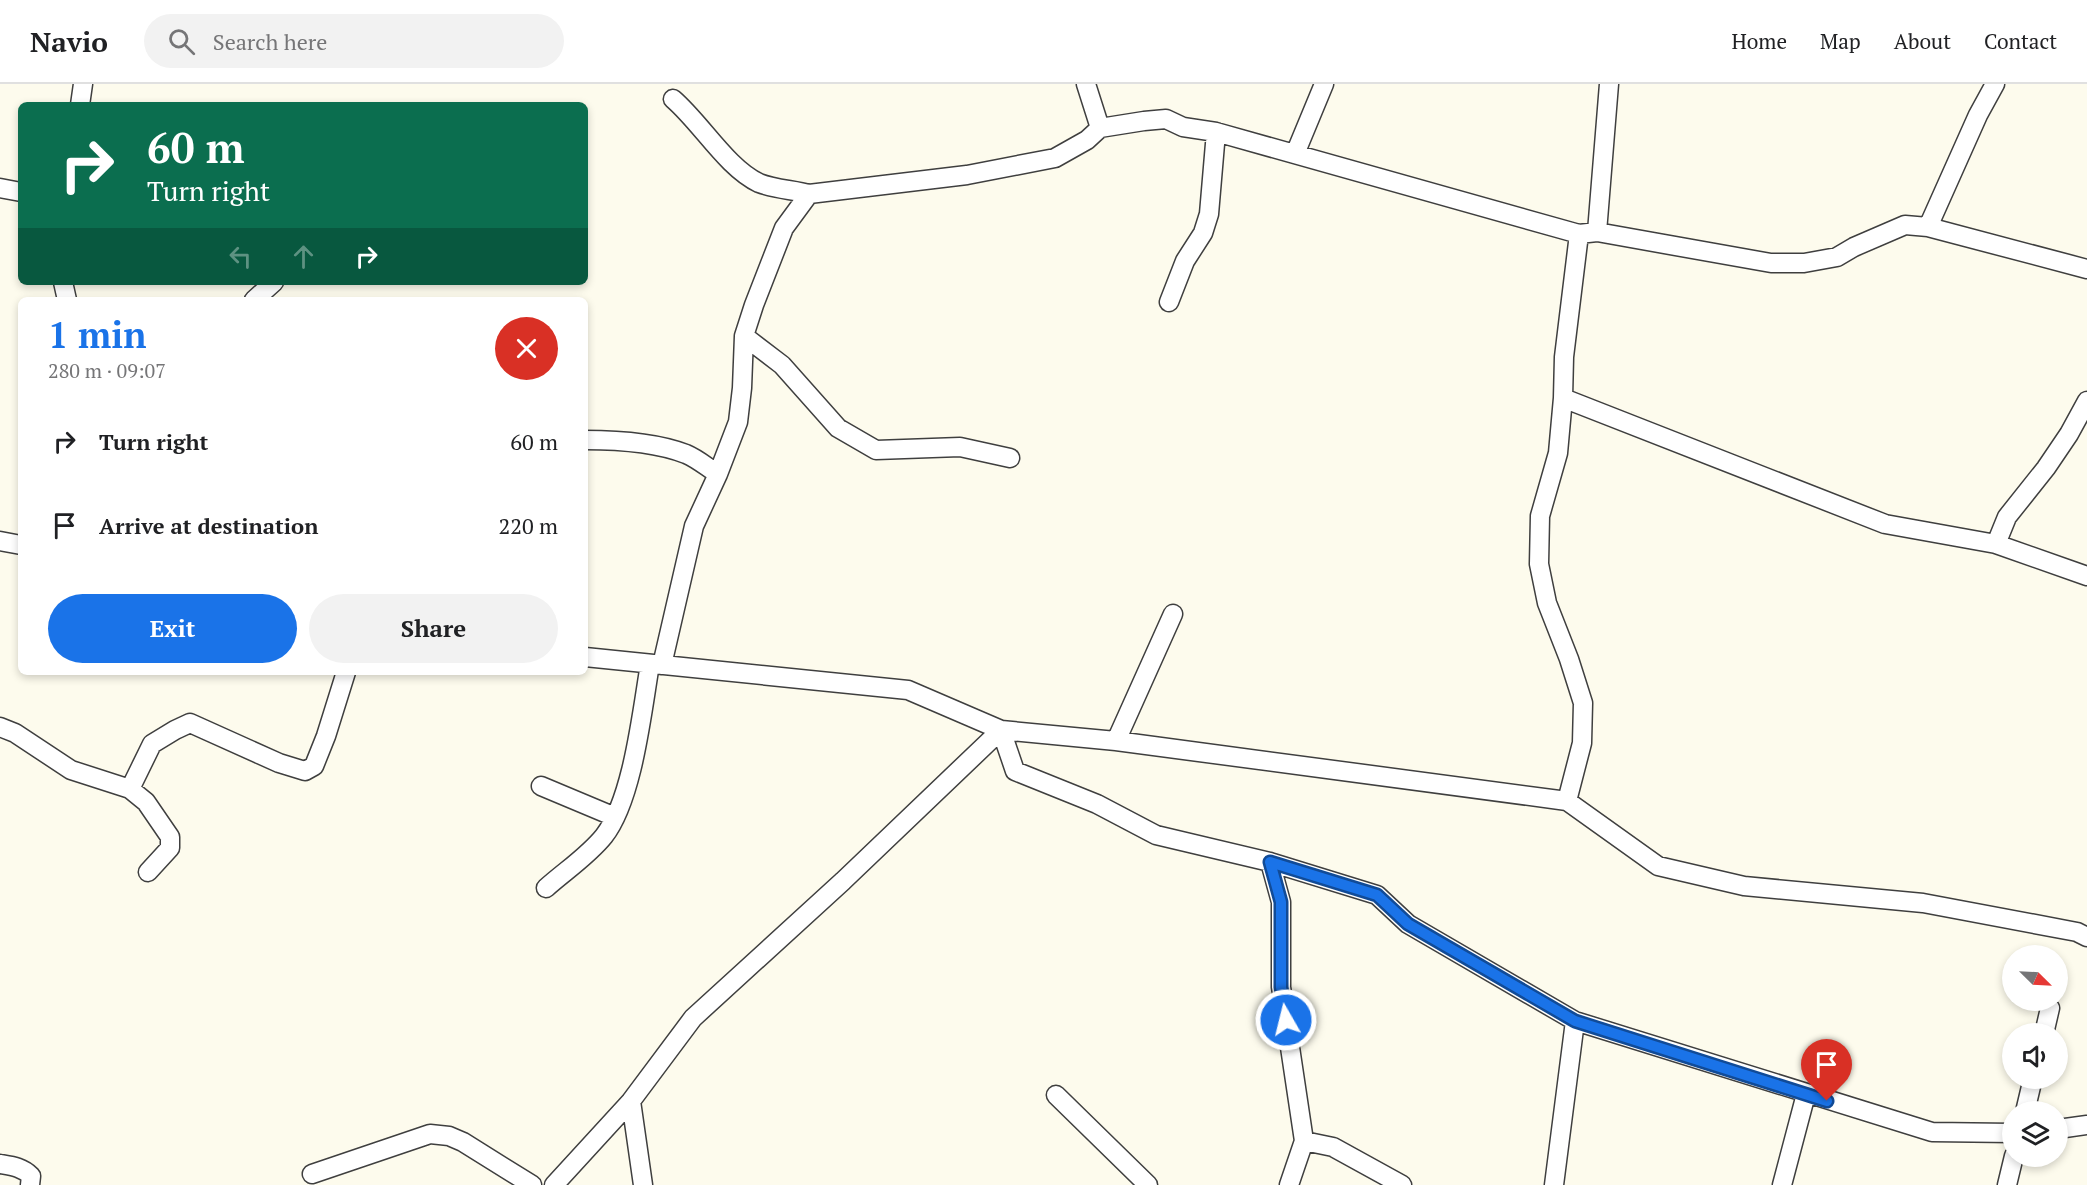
<!DOCTYPE html>
<html lang="en">
<head>
<meta charset="utf-8">
<style>
	body { margin:0; font-family:"PT Serif",serif; background:#f2f2f2; color:#202124; height:100vh; display:flex; flex-direction:column; font-size:22px; white-space:nowrap }
	* { box-sizing:border-box; margin:0 }
	p { font-size:20px; color:#757577 }
	.icon { flex:none; width:33px; height:33px; fill:none; stroke:currentColor; stroke-width:2; stroke-linecap:round; stroke-linejoin:round }
	.map { position:relative; flex:1; overflow:hidden }
	.side { position:absolute; left:18px; top:213px; width:570px; height:378px; display:flex; flex-direction:column; background:#fff; border-radius:9px; box-shadow:0 3px 9px #0003 }
	.side>* { flex:none }
	.hud { position:absolute; left:18px; top:18px; width:570px; height:183px; border-radius:9px; box-shadow:0 3px 9px #0003; background:#0b6e4f; color:#fff; overflow:hidden }
	.needle { width:39px; rotate:114deg }
	.fabs { position:absolute; left:2002px; top:861px; display:grid; gap:12px }
	.fabs a { display:grid; place-items:center; width:66px; height:66px; border-radius:50%; background:#fff; box-shadow:0 3px 9px #0003; font-size:30px }
	.pin { position:absolute; display:grid; place-items:center; width:51px; height:51px; color:#fff; margin:-62px -26px; border-radius:50% 50% 50% 0; rotate:-45deg; box-shadow:0 0 6px #0007 }
	.pin .icon { rotate:45deg }
	.me { position:absolute; width:66px; margin:-33px; rotate:352deg; stroke-linejoin:round; filter:drop-shadow(0 0 4px #0008) }
	.turn { display:flex; align-items:center; gap:21px; height:126px; padding:0 30px; font-size:27px }
	.turn .icon { width:78px; height:78px; stroke-width:2.5 }
	.turn b { display:block; font-size:42px; line-height:51px }
	.lanes { display:flex; align-items:center; height:57px; padding:0 30px; background:#0003; justify-content:center; gap:30px; direction:ltr }
	.lanes .off { opacity:.35 }
	.round { display:grid; place-items:center; flex:none; width:63px; height:63px; border-radius:32px; background:#f2f2f2 }
	.headline { display:flex; align-items:center; justify-content:space-between; height:102px; padding:0 30px }
	h1 { font-size:36px; font-weight:700; line-height:45px; color:#1a73e8 }
	.primary-button { display:flex; gap:12px; margin-top:auto; padding:12px 30px }
	.primary-button a { flex:1; height:69px; border-radius:36px; background:#1a73e8; color:#fff; font-size:24px; font-weight:700; line-height:69px; text-align:center }
	.primary-button a+a { background:#f2f2f2; color:#202124 }
	ul { padding:0; list-style:none }
	li { display:flex; align-items:center; gap:18px; height:84px; padding:0 30px }
	li div { flex:1 }
	li b { display:block; font-size:22px }
	li em { font-style:normal }
	header { display:flex; align-items:center; gap:36px; box-sizing:border-box; height:84px; padding:0 30px; background:#fff; border-bottom:2px solid #e0e0e0 }
	header strong { font-size:28px }
	nav { display:flex; gap:33px; margin-inline-start:auto; font-size:21px }
	.search { width:420px; height:54px; background:#f2f2f2; display:flex; align-items:center; gap:15px; box-sizing:border-box; padding:0 21px; border-radius:33px; color:#757577; font-size:22px }
	.map>svg:first-child { display:block }
	.lines { fill:none; stroke-linecap:round; stroke-linejoin:round }
	.street-casing { stroke:#3f3f3f; stroke-width:21 }
	.street { stroke:#fff; stroke-width:18 }
	.route-casing { stroke:#114b97; stroke-width:15 }
	.route { stroke:#1a73e8; stroke-width:10 }
</style>
</head>
<body>
<header>
<strong>Navio</strong>
<div class="search"><svg class="icon" aria-label="search" viewBox="0 0 24 24"><circle cx="10" cy="10" r="6"/><path d="M15 15l6 6"/></svg>Search here</div>
<nav><a>Home</a><a>Map</a><a>About</a><a>Contact</a></nav>
</header>
<div class="map">
<svg width="2087" height="1101" viewBox="0 0 2087 1101">
	<rect width="100%" height="100%" fill="#fdfbed"/>
	<g class="lines">
		<defs>
			<path id="street" d="M 1086,0 L 1100,44
				M 673,15 C 701,39 727,84 759,99 C 774,105 794,106 809,110
				M 80,21 L 83,0
				M 1295,70 L 1324,0
				M 0,104 L 21,108
				M 1928,143 L 1978,31 L 1995,0
				M 1597,148 L 1609,0
				M 63,198 L 67,216
				M 254,216 L 274,198
				M 1169,218 L 1185,177 L 1203,149 L 1209,130 L 1216,48
				M 744,252 L 782,281 L 838,344 L 876,366 L 960,363 L 1010,374
				M 1563,314 L 1885,440 L 1996,460 L 2087,492
				M 585,356 C 618,356 655,358 686,370 C 698,375 708,384 718,390
				M 0,457 L 21,461
				M 1996,460 L 2007,433 L 2046,384 L 2069,350 L 2087,317
				M 585,573 L 908,606 L 1001,646 L 1116,657 L 1567,717 L 1658,782 L 1744,802 L 1923,819 L 2077,848 L 2087,853
				M 662,581 L 694,442 L 718,390 L 738,338 L 742,304 L 744,252 L 754,221 L 784,144 L 809,110 L 967,91 L 1055,74 L 1087,56 L 1100,44 L 1144,37 L 1166,35 L 1183,43 L 1216,48 L 1579,150 L 1597,148 L 1771,179 L 1804,179 L 1837,173 L 1854,163 L 1905,141 L 1928,143 L 2087,185
				M 0,643 L 15,649 L 71,686 L 130,705 L 146,718 L 170,753 L 170,764 L 148,788
				M 1116,657 L 1173,530
				M 541,702 L 615,733
				M 130,705 L 152,660 L 175,646 L 190,639 L 279,679 L 305,687 L 314,682 L 326,652 L 346,588
				M 1567,717 L 1582,659 L 1583,619 L 1569,575 L 1547,519 L 1539,480 L 1540,432 L 1558,369 L 1563,314 L 1564,273 L 1579,150
				M 1270,778 L 1281,818 L 1281,903 L 1304,1057 L 1289,1101
				M 546,804 C 565,787 588,772 604,752 C 633,715 642,627 650,580
				M 2044,950 L 2050,924
				M 1056,1011 L 1148,1101
				M 631,1017 L 643,1101
				M 2025,1028 L 2033,994
				M 2058,1045 L 2087,1041
				M 1304,1057 L 1333,1063 L 1402,1101
				M 0,1080 C 12,1082 22,1083 31,1092 L 30,1101
				M 312,1090 L 430,1050 L 449,1052 L 463,1058 L 532,1101
				M 554,1101 L 631,1017 L 693,934 L 843,797 L 1001,646 L 1015,687 L 1097,720 L 1156,751 L 1270,778 L 1377,811 L 1408,840 L 1575,937 L 1932,1048 L 2013,1049
				M 1554,1101 L 1575,937
				M 1782,1101 L 1806,1010
				M 2007,1101 L 2014,1072"/>
		</defs>
		<use href="#street" class="street-casing"/>
		<use href="#street" class="street"/>
	</g>
	<g class="lines">
		<defs>
			<path id="route" d="M 1286,936 L 1281,903 L 1281,818 L 1270,778 L 1377,811 L 1408,840 L 1575,937 L 1827,1017"/>
		</defs>
		<use href="#route" class="route-casing"/>
		<use href="#route" class="route"/>
	</g>
</svg>
<div class="fabs">
<a><svg class="needle" viewBox="-14 -14 28 28"><path d="M0-13l5 13h-10z" fill="#e53935"/><path d="M0 13l5-13h-10z" fill="#757577"/></svg></a>
<a><svg class="icon" aria-label="sound" viewBox="0 0 24 24"><path d="M4 9h4l5-4v14l-5-4H4zM17 9q2 3 0 6"/></svg></a>
<a><svg class="icon" aria-label="layers" viewBox="0 0 24 24"><path d="M12 4l9 5-9 5-9-5zM3 14l9 5 9-5"/></svg></a>
</div>
<div class="pin" style="left:1827px;top:1017px;background:#d93025"><svg class="icon" aria-label="arrive" viewBox="0 0 24 24"><path d="M6 21V4h12l-3 4 3 4H6"/></svg></div>
<svg class="me" style="left:1286px;top:936px" viewBox="-20 -20 40 40"><circle r="17" fill="#1a73e8" stroke="#fff" stroke-width="3"/><path d="M0-11L8 9 0 5-8 9z" fill="#fff"/></svg>
<div class="hud">
<div class="turn"><svg class="icon" aria-label="right" viewBox="0 0 24 24"><path d="M7 20v-9h11M14 6l5 5-5 5"/></svg><div><b>60 m</b>Turn right</div></div>
<div class="lanes"><svg class="icon off" aria-label="left" viewBox="0 0 24 24"><path d="M17 20v-9H6M10 6l-5 5 5 5"/></svg><svg class="icon off" aria-label="ahead" viewBox="0 0 24 24"><path d="M12 20V5M6 11l6-6 6 6"/></svg><svg class="icon" aria-label="right" viewBox="0 0 24 24"><path d="M7 20v-9h11M14 6l5 5-5 5"/></svg></div>
</div>
<section class="side">
<div class="headline"><div><h1>1 min</h1><p>280 m · 09:07</p></div><a class="round" style="background:#d93025;color:#fff"><svg class="icon" aria-label="close" viewBox="0 0 24 24"><path d="M6 6l12 12M18 6L6 18"/></svg></a></div>
<ul>
<li><svg class="icon" aria-label="right" viewBox="0 0 24 24"><path d="M7 20v-9h11M14 6l5 5-5 5"/></svg><div><b>Turn right</b></div><em>60 m</em></li>
<li><svg class="icon" aria-label="arrive" viewBox="0 0 24 24"><path d="M6 21V4h12l-3 4 3 4H6"/></svg><div><b>Arrive at destination</b></div><em>220 m</em></li>
</ul>
<div class="primary-button"><a>Exit</a><a>Share</a></div>
</section>
</div>
</body>
</html>
